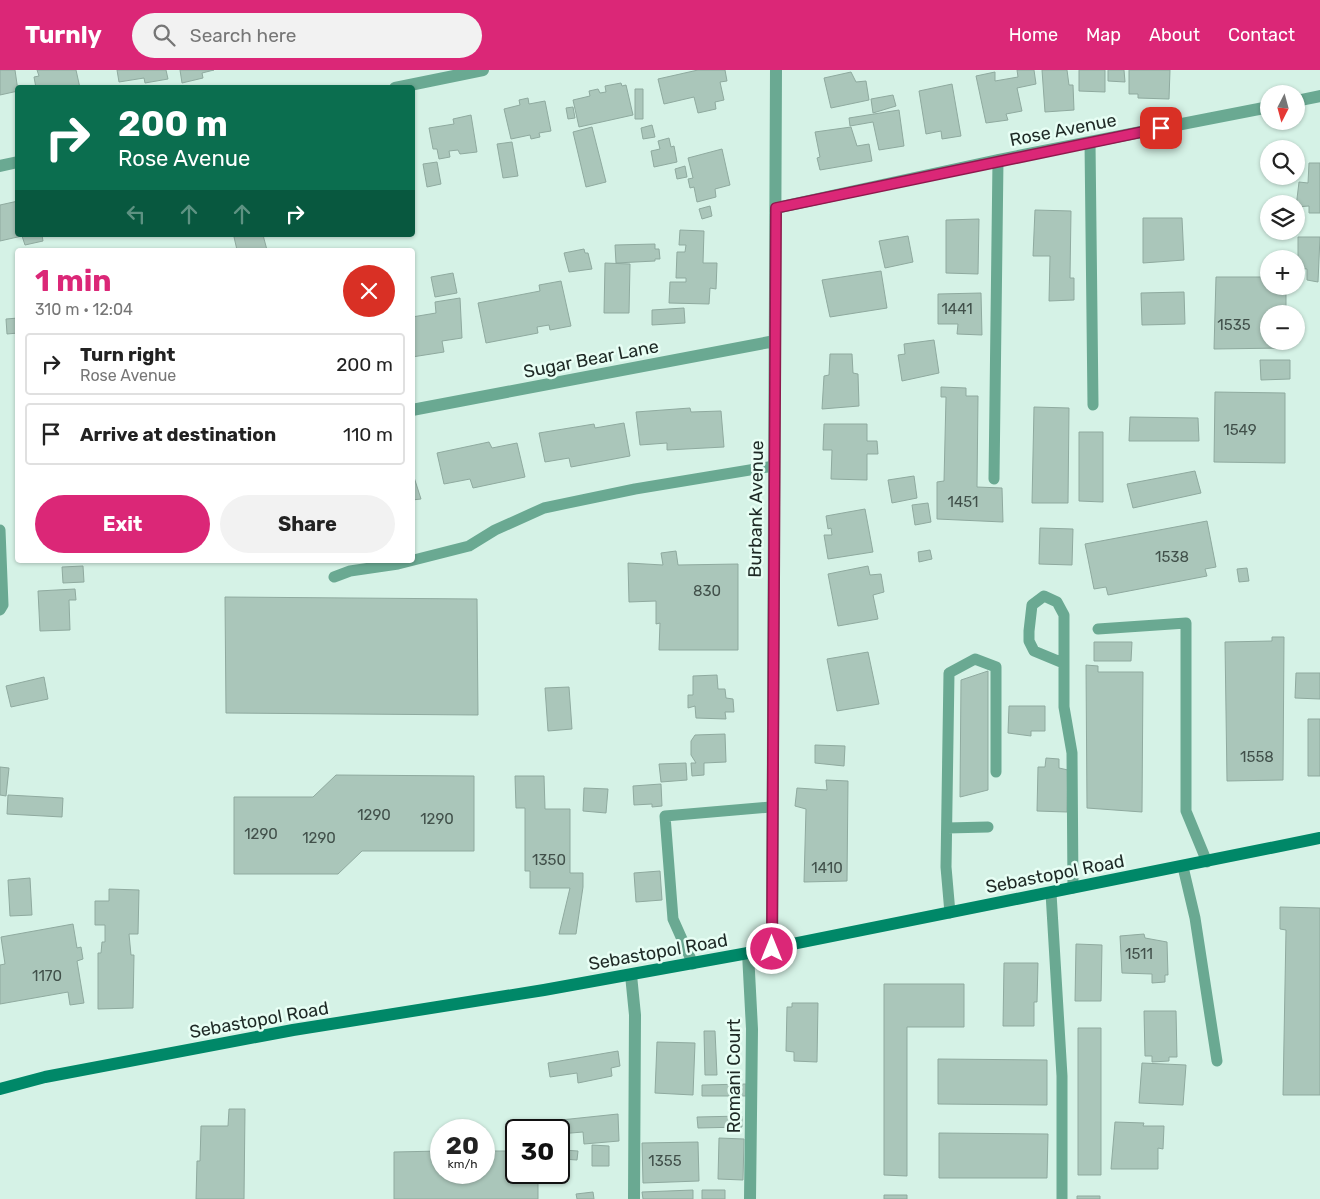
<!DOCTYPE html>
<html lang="en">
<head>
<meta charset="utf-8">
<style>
	body { margin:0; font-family:Rubik,sans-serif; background:#f2f2f2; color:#222; height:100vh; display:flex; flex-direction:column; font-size:19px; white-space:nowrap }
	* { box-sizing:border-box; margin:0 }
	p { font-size:16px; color:#767676 }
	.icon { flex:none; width:28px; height:28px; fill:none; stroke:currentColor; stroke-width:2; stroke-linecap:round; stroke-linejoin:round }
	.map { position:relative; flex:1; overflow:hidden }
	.details { position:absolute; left:15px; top:178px; width:400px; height:315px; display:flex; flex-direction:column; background:#fff; border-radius:5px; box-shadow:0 1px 4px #0004 }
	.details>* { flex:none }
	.top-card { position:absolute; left:15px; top:15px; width:400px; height:152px; border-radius:5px; box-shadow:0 1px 4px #0004; background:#0b6e4f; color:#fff; overflow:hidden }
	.needle { width:32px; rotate:186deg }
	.buttons { position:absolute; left:1260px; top:15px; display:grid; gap:10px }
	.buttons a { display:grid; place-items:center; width:45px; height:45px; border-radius:50%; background:#fff; box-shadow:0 1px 4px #0004; font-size:25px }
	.speed { position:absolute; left:430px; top:1049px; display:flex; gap:10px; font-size:25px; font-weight:700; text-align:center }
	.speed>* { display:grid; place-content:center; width:65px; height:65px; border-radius:50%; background:#fff; box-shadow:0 1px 4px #0004; line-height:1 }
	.speed small { font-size:12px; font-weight:400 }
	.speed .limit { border:2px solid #111; border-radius:8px; background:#fff; color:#111 }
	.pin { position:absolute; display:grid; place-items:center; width:42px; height:42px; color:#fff; margin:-21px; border-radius:10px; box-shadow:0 2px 8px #0006 }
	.me { position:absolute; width:55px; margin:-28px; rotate:0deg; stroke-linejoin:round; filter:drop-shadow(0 0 4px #0008) }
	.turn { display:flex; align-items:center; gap:18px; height:105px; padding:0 20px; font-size:22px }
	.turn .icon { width:65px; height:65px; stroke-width:2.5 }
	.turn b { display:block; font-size:35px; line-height:42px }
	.lanes { display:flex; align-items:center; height:48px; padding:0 20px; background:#0003; justify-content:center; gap:25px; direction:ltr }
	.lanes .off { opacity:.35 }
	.round { display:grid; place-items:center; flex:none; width:52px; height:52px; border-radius:26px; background:#f2f2f2 }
	.summary { display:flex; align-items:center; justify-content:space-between; height:85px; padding:0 20px }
	h1 { font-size:30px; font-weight:700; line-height:38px; color:#db2777 }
	.action { display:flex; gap:10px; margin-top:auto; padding:10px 20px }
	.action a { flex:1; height:58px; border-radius:30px; background:#db2777; color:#fff; font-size:20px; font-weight:700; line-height:58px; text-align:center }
	.action a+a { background:#f2f2f2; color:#222 }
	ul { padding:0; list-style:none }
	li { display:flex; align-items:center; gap:15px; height:62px; margin:0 10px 8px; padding:0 10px; border:2px solid #e0e0e0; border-radius:5px }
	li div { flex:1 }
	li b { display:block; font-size:19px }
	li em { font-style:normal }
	header { display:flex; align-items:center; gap:30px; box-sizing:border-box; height:70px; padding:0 25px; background:#db2777; color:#fff }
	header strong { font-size:24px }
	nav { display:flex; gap:28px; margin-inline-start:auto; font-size:18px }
	.search { width:350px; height:45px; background:#f2f2f2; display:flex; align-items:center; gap:12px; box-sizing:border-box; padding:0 18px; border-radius:28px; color:#767676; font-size:19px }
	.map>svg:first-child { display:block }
	.building { fill:#aac6ba; stroke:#8faa9f }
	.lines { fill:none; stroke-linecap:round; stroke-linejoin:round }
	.lane { stroke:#6aa992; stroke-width:11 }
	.street { stroke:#6aa992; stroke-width:12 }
	.secondary { stroke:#008868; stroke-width:12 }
	.route-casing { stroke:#8e194d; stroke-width:12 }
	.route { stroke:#db2777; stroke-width:9 }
	.labels { text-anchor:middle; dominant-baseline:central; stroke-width:5; stroke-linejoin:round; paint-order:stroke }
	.number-label { font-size:15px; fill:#41504a }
	.street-label { font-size:18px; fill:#1e2925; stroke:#e7fef4 }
</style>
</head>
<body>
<header>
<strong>Turnly</strong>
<div class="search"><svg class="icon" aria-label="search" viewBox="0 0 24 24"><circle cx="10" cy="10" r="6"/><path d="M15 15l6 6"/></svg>Search here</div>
<nav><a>Home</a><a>Map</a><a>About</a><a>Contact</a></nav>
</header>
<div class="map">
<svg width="1320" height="1129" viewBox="0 0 1320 1129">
	<rect width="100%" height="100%" fill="#d5f2e6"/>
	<path class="building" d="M 0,0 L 15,0 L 18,21 L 0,25 Z
		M 37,0 L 76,0 L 80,18 L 36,18 L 34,7 L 39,6 Z
		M 117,0 L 166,0 L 168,9 L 145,13 L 144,8 L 119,12 Z
		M 180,0 L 214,0 L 202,3 L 203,8 L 182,13 Z
		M 698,0 L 725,0 L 727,11 L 720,12 L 724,30 L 715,32 L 716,39 L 698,43 L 694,27 L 664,34 L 658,9 Z
		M 1017,0 L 1034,0 L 1036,14 L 1017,18 L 1022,41 L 1006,44 L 1008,50 L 986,53 L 976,6 L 995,2 L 995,11 L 1018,7 Z
		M 1042,0 L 1067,0 L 1069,15 L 1073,15 L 1074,40 L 1045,42 Z
		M 1079,0 L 1105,0 L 1105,22 L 1079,21 Z
		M 1108,0 L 1124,0 L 1125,12 L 1108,11 Z
		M 1129,0 L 1170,0 L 1169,29 L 1138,28 L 1138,24 L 1129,24 Z
		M 851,2 L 856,12 L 866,11 L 869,30 L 831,38 L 824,8 Z
		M 621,13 L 622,16 L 626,15 L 633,45 L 579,57 L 573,30 L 590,26 L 589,21 L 598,19 L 600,23 L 606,22 L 605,16 Z
		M 952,14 L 961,66 L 942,69 L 941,61 L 926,64 L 919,21 Z
		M 635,19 L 643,19 L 643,49 L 635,49 Z
		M 893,25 L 896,36 L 873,43 L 871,29 Z
		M 528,28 L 529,34 L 545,31 L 551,61 L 539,63 L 540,67 L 531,69 L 530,65 L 511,69 L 504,39 L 520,35 L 519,30 Z
		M 573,37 L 575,48 L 568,49 L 566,38 Z
		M 899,40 L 904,76 L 879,80 L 873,52 L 850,56 L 849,48 Z
		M 471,45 L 477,82 L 460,84 L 458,80 L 449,81 L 450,87 L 439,89 L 437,79 L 433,79 L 429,58 L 454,54 L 453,49 Z
		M 652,55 L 655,67 L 643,69 L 641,58 Z
		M 592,57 L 606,112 L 586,117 L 573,62 Z
		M 851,57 L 857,76 L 869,74 L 872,91 L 820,100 L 817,88 L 820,87 L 815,62 Z
		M 669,68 L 671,77 L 674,76 L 677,92 L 654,97 L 651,81 L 660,79 L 658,71 Z
		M 512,72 L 518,106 L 503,108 L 497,74 Z
		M 722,79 L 730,115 L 715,119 L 716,127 L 697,132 L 694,117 L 690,118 L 688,109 L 693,108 L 688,88 Z
		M 437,92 L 441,114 L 427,117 L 423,94 Z
		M 1309,93 L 1320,93 L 1320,143 L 1309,143 L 1309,136 L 1296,137 L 1299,112 L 1308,113 Z
		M 685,96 L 687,107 L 677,109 L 675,99 Z
		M 18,131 L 18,165 L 42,165 L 43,171 L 25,175 L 22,166 L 0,171 L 0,135 Z
		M 710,136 L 712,146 L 702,149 L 699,139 Z
		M 1035,140 L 1071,141 L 1070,208 L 1074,208 L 1074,230 L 1049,231 L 1050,186 L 1033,186 Z
		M 1143,148 L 1182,148 L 1184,190 L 1143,193 Z
		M 979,149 L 978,204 L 946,203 L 946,150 Z
		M 680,160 L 704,161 L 703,193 L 717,193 L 716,219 L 710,218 L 709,234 L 669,233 L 670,212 L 686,212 L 686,208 L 676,208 L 677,182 L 685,182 L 686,175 L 679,175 Z
		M 240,165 L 263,165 L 267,180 L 237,180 L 234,167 Z
		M 908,166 L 913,192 L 885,198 L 879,171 Z
		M 1298,167 L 1320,167 L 1318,212 L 1307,210 L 1307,199 L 1298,198 Z
		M 655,174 L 655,179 L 659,179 L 660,189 L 655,189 L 655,191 L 616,193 L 615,175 Z
		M 584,179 L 585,183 L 588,183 L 592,199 L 569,202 L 564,183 Z
		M 605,193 L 630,194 L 629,243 L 604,243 Z
		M 881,201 L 887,238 L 830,247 L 822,210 Z
		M 453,203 L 457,223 L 435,227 L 431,207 Z
		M 1216,207 L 1269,207 L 1269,216 L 1286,216 L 1286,244 L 1269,244 L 1269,271 L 1285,271 L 1285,278 L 1214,279 Z
		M 561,211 L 571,256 L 550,260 L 549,255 L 537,257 L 538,263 L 486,273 L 478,233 L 540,221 L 539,215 Z
		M 1184,222 L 1185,254 L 1142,255 L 1141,223 Z
		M 981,223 L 982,265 L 957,264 L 958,254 L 938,254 L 938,224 Z
		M 460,228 L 462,268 L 442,271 L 444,282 L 412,287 L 412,247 L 436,243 L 435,232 Z
		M 684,238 L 685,253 L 652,255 L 652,240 Z
		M 18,248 L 18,263 L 7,264 L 6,249 Z
		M 934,270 L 939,303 L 902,311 L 898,285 L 905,284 L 904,274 Z
		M 830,284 L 852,284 L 853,303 L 858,304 L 859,336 L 822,339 L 824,306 L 829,305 Z
		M 1260,290 L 1290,290 L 1290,309 L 1261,310 Z
		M 941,317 L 966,318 L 966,326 L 978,326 L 977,417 L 1002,418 L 1003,452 L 937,449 L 937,412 L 944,411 L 946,327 L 941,327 Z
		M 1215,322 L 1285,323 L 1285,393 L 1214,392 Z
		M 1034,337 L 1069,338 L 1068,433 L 1032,433 Z
		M 690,338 L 691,342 L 721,341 L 724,377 L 667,380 L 667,373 L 640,375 L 636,342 Z
		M 1130,347 L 1198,348 L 1199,371 L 1129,371 Z
		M 624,353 L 630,386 L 571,397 L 569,388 L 545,392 L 539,363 L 594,354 L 595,358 Z
		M 824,354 L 867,354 L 867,371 L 877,371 L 878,384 L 867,384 L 867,410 L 831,409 L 832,380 L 823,380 Z
		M 1079,362 L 1103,362 L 1103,432 L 1079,431 Z
		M 489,372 L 492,378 L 517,373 L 525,407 L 473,418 L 470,409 L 444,414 L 437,383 Z
		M 412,401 L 421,429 L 412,430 Z
		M 1195,401 L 1201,423 L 1133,438 L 1127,414 Z
		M 914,406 L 917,428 L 892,433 L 888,410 Z
		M 928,433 L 931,452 L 915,455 L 912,435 Z
		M 865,439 L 873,482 L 828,489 L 824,465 L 832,465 L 831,458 L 828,459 L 826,446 Z
		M 1207,451 L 1216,497 L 1205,499 L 1207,506 L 1108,525 L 1106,517 L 1094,519 L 1085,474 Z
		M 1040,458 L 1073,459 L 1072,495 L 1039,494 Z
		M 930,480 L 932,489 L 919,492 L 918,482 Z
		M 676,481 L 678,495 L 738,494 L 738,580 L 659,580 L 660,553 L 656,554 L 656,531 L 629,532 L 628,493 L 663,495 L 661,483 Z
		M 83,496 L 84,512 L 63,513 L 62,497 Z
		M 868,496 L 870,505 L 881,504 L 884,522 L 873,525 L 878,549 L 838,556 L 828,504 Z
		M 1247,498 L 1249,511 L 1239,512 L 1237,499 Z
		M 75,519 L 76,530 L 69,530 L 70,560 L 40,561 L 38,521 Z
		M 225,527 L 477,529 L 478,645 L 226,643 Z
		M 1272,567 L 1284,567 L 1283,710 L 1227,711 L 1225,572 L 1272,571 Z
		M 1094,572 L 1132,572 L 1131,591 L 1094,591 Z
		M 868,582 L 879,634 L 837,641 L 827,589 Z
		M 1086,595 L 1098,596 L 1098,602 L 1143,602 L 1142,742 L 1087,738 Z
		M 988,601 L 988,720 L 960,727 L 961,610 Z
		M 1296,603 L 1320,603 L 1320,629 L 1295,628 Z
		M 717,605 L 718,619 L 725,619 L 726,628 L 733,629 L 734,642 L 725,642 L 726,649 L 696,648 L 695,636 L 688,638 L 688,625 L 693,625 L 693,606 Z
		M 44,607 L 48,629 L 11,637 L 6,616 Z
		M 569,617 L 572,659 L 548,661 L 545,618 Z
		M 1009,636 L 1045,636 L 1045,661 L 1031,661 L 1031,666 L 1008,663 Z
		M 1308,649 L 1320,649 L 1320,706 L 1308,706 Z
		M 725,664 L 726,692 L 704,693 L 704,705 L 692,706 L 691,693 L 696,693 L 691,685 L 691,671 L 695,665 Z
		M 815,675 L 845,676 L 844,696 L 815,693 Z
		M 1046,688 L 1059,689 L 1059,698 L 1068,700 L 1067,742 L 1037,741 L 1038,697 L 1045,697 Z
		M 686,693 L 687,710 L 661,712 L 659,694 Z
		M 0,697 L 9,698 L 6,726 L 0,725 Z
		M 336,705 L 474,706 L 474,781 L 362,781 L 338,804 L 234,804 L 234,727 L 313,727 Z
		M 515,706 L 544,706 L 545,739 L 570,739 L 570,803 L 583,803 L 583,817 L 576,864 L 559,864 L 570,818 L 530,818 L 530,801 L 525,801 L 525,738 L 516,738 Z
		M 826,710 L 848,711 L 847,811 L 804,812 L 806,739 L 795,736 L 797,718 L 827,720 Z
		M 661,714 L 662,736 L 652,737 L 652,734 L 634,735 L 633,716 Z
		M 584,718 L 608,719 L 606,743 L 583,741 Z
		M 8,725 L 63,728 L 62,747 L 7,744 Z
		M 660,801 L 662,830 L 636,832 L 634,803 Z
		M 30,808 L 32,845 L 10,846 L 8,810 Z
		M 109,819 L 139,820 L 138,864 L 129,864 L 131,885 L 134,885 L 133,938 L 98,939 L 98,883 L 101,883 L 102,872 L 105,872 L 105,855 L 95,855 L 95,831 L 109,831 Z
		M 1280,837 L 1320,838 L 1320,1025 L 1283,1025 L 1286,860 L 1280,859 Z
		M 73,854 L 77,878 L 81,877 L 83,889 L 77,891 L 84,933 L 70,935 L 68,922 L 0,934 L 0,895 L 5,894 L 1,867 Z
		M 1144,864 L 1145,868 L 1167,872 L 1168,905 L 1165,905 L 1165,912 L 1152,913 L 1152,904 L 1122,903 L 1120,866 Z
		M 1076,874 L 1102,875 L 1101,931 L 1075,931 Z
		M 1004,893 L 1038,893 L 1037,932 L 1034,932 L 1034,956 L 1003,956 Z
		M 884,914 L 964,914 L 964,957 L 907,957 L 907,1106 L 884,1105 Z
		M 792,933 L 818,933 L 817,992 L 794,991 L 794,982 L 786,981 L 787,937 L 792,937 Z
		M 1144,941 L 1176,941 L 1177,987 L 1169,987 L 1169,991 L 1152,992 L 1152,986 L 1145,986 Z
		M 1078,958 L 1101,958 L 1101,1105 L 1078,1105 Z
		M 704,961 L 715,961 L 717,1005 L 705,1005 Z
		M 657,972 L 695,973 L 693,1025 L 655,1023 Z
		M 618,981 L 620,996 L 611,998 L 612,1006 L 578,1013 L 577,1003 L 550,1007 L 548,993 Z
		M 938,989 L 1047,990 L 1047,1035 L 938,1034 Z
		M 1142,993 L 1186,995 L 1183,1035 L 1139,1033 Z
		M 746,1014 L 746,1026 L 702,1026 L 702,1015 Z
		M 229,1039 L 245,1039 L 244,1129 L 196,1129 L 197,1091 L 200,1091 L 201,1056 L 228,1056 Z
		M 618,1044 L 619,1071 L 584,1074 L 583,1062 L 559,1064 L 559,1060 L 552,1060 L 551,1051 Z
		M 742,1046 L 742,1057 L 698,1058 L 697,1047 Z
		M 1115,1052 L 1144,1053 L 1143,1056 L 1164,1056 L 1163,1079 L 1158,1078 L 1158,1099 L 1111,1099 Z
		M 939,1063 L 1048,1064 L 1047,1108 L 939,1108 Z
		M 719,1068 L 744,1069 L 743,1110 L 718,1109 Z
		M 698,1072 L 699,1111 L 643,1113 L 642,1073 Z
		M 592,1075 L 609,1076 L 609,1096 L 592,1096 Z
		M 563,1080 L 578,1081 L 577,1090 L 562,1089 Z
		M 441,1081 L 441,1102 L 484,1102 L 484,1081 L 516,1081 L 516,1102 L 538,1102 L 538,1129 L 394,1129 L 394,1082 Z
		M 693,1120 L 693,1129 L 643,1129 L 642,1122 Z
		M 702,1120 L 725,1120 L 725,1129 L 702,1129 Z
		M 593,1122 L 594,1129 L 577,1129 L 576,1124 Z
		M 884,1125 L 907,1125 L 907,1129 L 884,1129 Z
		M 1077,1126 L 1100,1126 L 1100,1129 L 1077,1129 Z"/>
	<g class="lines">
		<path class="lane" d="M 1090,72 L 1093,335
			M 994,409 L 998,90
			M 0,460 L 3,535 L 0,540
			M 334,507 L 350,501 L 398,494 L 469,476 L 495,460 L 544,438 L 635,419 L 774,396
			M 1098,559 L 1186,553 L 1186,741 L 1207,792
			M 1063,593 L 1034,581 L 1029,571 L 1029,561 L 1032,535 L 1044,526 L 1057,532 L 1064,545 L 1064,637 L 1072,683 L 1073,818
			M 947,758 L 988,757
			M 1183,797 L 1195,848 L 1217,991
			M 1051,823 L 1062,1006 L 1062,1129
			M 950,843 L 946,797 L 949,603 L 975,589 L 996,597 L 996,702
			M 693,894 L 673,849 L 665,746 L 771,737"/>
		<path class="street" d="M 395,18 L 483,0
			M 1296,31 L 1320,26
			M 0,96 L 18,92
			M 776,138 L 998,90 L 1269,37
			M 412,340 L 775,271
			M 772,879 L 776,0
			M 748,883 L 752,959 L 750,1129
			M 631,905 L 635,945 L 634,1129"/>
		<path class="secondary" d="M 0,1019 L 45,1007 L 293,960 L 544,920 L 748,883 L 1320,768"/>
	</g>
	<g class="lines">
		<defs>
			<path id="route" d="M 772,879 L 776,138 L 1161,58"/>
		</defs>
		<use href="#route" class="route-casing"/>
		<use href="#route" class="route"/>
	</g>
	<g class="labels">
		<g class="number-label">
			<text x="957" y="239">1441</text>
			<text x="1234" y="255">1535</text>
			<text x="1240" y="360">1549</text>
			<text x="963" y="432">1451</text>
			<text x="1172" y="487">1538</text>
			<text x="707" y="521">830</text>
			<text x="1257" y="687">1558</text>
			<text x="374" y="745">1290</text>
			<text x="437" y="749">1290</text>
			<text x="261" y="764">1290</text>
			<text x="319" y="768">1290</text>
			<text x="549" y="790">1350</text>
			<text x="827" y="798">1410</text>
			<text x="1139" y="884">1511</text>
			<text x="47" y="906">1170</text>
			<text x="665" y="1091">1355</text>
		</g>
		<g class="street-label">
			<text transform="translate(1063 60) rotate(-11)">Rose Avenue</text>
			<text transform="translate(591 289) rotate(-11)">Sugar Bear Lane</text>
			<text transform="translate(756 439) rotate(-89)">Burbank Avenue</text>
			<text transform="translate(1055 804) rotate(-11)">Sebastopol Road</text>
			<text transform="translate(658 882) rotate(-10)">Sebastopol Road</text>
			<text transform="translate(259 950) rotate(-10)">Sebastopol Road</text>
			<text transform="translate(734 1006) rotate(-90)">Romani Court</text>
		</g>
	</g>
</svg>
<div class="buttons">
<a><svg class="needle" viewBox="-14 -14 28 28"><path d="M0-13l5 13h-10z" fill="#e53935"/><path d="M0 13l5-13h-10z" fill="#767676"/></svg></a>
<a><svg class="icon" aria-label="search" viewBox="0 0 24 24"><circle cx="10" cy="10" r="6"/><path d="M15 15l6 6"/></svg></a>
<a><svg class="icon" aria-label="layers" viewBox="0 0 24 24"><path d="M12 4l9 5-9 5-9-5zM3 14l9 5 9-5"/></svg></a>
<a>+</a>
<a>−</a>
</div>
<div class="speed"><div>20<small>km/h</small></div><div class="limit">30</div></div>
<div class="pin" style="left:1161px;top:58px;background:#d93025"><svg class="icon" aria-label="arrive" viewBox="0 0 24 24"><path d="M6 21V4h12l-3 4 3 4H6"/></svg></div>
<svg class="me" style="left:772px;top:879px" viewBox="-20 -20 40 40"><circle r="17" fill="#db2777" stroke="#fff" stroke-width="3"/><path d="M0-11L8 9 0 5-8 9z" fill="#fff"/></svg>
<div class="top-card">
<div class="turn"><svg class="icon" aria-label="right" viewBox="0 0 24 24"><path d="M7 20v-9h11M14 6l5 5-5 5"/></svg><div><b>200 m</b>Rose Avenue</div></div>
<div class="lanes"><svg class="icon off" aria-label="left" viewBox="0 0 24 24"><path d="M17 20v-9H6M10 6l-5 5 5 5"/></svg><svg class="icon off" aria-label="ahead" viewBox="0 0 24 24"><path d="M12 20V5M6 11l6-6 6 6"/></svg><svg class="icon off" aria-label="ahead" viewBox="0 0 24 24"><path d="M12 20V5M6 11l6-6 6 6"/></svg><svg class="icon" aria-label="right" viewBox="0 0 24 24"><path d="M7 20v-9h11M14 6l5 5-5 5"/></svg></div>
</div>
<section class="details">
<div class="summary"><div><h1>1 min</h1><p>310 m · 12:04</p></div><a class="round" style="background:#d93025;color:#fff"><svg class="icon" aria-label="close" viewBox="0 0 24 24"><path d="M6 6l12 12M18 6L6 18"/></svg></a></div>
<ul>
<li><svg class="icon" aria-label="right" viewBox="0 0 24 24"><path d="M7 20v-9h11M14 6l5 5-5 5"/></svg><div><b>Turn right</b><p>Rose Avenue</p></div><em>200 m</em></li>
<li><svg class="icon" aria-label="arrive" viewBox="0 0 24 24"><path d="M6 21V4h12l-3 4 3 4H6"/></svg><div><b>Arrive at destination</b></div><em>110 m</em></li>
</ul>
<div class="action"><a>Exit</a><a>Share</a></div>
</section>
</div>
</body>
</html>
